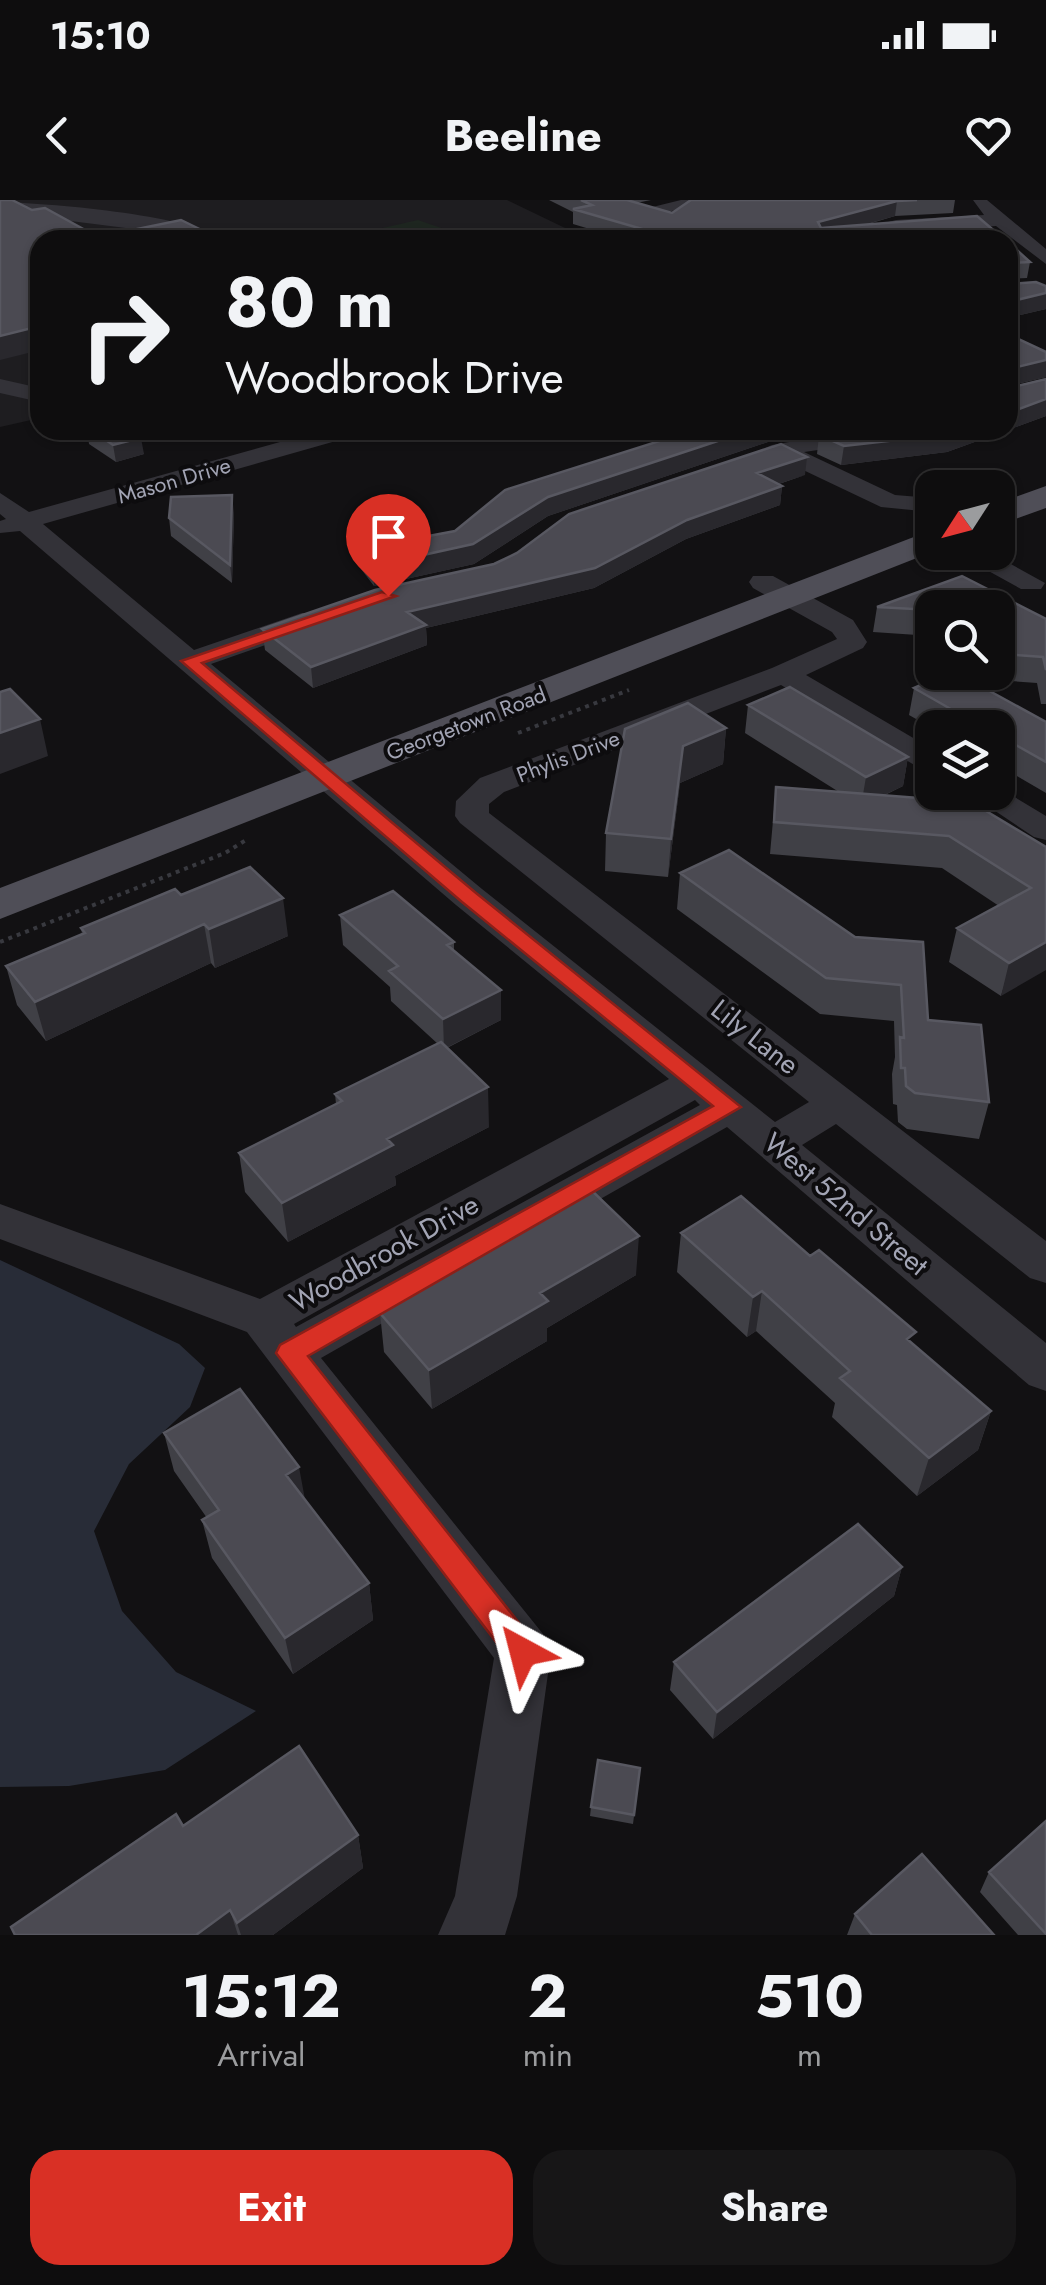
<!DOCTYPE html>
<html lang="en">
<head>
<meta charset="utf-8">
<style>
	body { margin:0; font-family:Jost,sans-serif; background:#171617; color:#f1f3f6; height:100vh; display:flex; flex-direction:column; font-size:38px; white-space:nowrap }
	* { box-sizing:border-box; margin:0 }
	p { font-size:32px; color:#9b9c9e }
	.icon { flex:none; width:55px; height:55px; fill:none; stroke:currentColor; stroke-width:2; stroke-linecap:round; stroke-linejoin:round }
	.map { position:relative; height:1735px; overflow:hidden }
	.sheet { display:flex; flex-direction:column; background:#0e0d0e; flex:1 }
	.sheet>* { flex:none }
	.banner { position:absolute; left:30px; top:30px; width:988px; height:210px; border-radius:30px; box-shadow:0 2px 8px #0004,0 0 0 2px #2e2d2e; background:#0e0d0e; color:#f1f3f6; overflow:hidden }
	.needle { width:65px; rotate:234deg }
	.controls { position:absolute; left:915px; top:270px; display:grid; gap:20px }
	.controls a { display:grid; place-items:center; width:100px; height:100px; border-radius:20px; background:#0e0d0e; box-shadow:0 2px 8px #0004,0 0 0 2px #2e2d2e; font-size:50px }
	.pin { position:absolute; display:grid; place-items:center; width:85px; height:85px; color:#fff; margin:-102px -42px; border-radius:50% 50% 50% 0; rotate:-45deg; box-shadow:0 0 10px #0007 }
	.pin .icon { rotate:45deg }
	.me { position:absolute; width:110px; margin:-55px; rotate:322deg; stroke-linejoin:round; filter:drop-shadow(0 0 8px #0008) }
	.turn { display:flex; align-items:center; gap:35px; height:210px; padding:0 30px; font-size:45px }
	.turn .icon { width:130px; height:130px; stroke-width:2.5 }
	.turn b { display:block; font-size:70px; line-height:85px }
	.eta { display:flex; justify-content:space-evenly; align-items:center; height:170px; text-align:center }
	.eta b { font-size:60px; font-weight:700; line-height:70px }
	.button { display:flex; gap:20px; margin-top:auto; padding:20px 30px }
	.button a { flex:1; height:115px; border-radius:30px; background:#d93025; color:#fff; font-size:40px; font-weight:700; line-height:115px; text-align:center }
	.button a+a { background:#171617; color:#f1f3f6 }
	.status { display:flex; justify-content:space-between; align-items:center; height:70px; padding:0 50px; background:#0e0d0e; direction:ltr }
	.status svg { height:28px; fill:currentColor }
	header { display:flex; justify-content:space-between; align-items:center; height:130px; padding:0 30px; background:#0e0d0e; font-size:45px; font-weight:700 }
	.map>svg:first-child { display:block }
	.built { fill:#1e1d20 }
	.green { fill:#1e2620 }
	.water { fill:#282c37 }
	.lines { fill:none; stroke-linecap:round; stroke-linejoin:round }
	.path { stroke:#38393f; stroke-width:4; stroke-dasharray:4 5; stroke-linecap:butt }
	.minor { fill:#333238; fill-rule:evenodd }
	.major { fill:#4f4e57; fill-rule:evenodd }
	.wall { fill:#404046 }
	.shaded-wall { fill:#29282d }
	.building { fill:#4b4a52; stroke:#585861; stroke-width:2.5 }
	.route { fill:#d93025; stroke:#8d1f18; stroke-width:2.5 }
	.labels { text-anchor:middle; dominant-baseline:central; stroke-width:8; stroke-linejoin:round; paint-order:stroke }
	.far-street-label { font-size:22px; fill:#a2a4b4; stroke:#0d0c0e }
	.street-label { font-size:28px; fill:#a2a4b4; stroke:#0d0c0e }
</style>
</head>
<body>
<div class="status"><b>15:10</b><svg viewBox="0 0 49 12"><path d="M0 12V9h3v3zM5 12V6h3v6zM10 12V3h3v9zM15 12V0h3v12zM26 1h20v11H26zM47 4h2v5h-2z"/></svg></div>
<header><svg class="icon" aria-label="back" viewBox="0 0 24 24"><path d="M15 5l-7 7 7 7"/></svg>Beeline<svg class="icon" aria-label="heart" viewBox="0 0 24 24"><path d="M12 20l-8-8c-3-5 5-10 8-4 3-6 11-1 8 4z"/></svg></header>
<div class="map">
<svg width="1046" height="1735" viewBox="0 0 1046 1735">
	<rect width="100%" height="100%" fill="#121113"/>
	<path class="built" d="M 0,0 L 507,0 L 590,40 L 40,40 L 40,218 L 0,227 Z"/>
	<path class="green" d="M 418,20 L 450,31 L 449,40 L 370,40 L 356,34 Z"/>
	<path class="water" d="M 0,1060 L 179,1144 L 205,1168 L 190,1207 L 129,1264 L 94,1331 L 122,1411 L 176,1472 L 256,1511 L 165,1570 L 69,1586 L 0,1587 Z"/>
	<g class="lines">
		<path class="path" d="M 518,533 L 629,490
			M 0,742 L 225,653 L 246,640"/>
		<path class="minor" d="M 681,0 L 719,0 L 659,14 L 675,20 L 666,25 L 638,23 L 628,13 Z
			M 973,0 L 987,0 L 1046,49 L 1046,64 L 996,26 L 819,40 L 896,20 L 984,15 Z
			M 0,2 C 43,3 191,14 220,40 L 0,12 Z
			M 0,179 L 40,188 L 40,202 L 0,193 Z
			M 323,230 L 361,230 L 357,235 L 43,324 L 194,450 L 302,413 L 322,413 L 326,419 L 322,425 L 211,464 L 482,689 L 775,922 L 809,902 L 460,623 L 455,616 L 456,601 L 480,578 L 772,468 L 837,439 L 832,432 L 753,388 L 749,382 L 753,376 L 773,376 L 853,420 L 867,442 L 863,448 L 806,475 L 932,549 L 932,571 L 921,569 L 781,485 L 504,592 L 489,604 L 489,613 L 1046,1041 L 1046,1083 L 1030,1078 L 836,924 L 802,945 L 1046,1143 L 1046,1191 L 1029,1185 L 727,927 L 321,1158 L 543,1434 L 551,1452 L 517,1696 L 505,1735 L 438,1735 L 455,1696 L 494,1458 L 247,1132 L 0,1039 L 0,1004 L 260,1099 L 669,879 L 456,705 L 20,331 L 0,333 L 0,321 L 6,319 L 0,314 L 0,293 L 29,312 ZM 695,900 L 700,905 L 296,1127 L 294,1124 Z
			M 858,230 L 922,230 L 910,237 L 804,252 L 895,295 L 932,298 L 932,312 L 881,307 L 780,259 L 738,271 L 726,264 L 772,245 Z
			M 954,352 L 989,352 L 1045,383 L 1041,389 L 1021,389 Z
			M 998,587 L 1046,616 L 1046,640 L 1034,637 L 967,592 L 998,592 Z"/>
		<path class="major" d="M 1046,286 L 1046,308 L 998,325 L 998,303 Z
			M 932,330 L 932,352 L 0,719 L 0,688 Z"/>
	</g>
	<path class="wall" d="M 549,0 L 651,0 L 636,3 L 672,13 L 691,0 L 955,0 L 953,13 L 895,16 L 865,25 L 1005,40 L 626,40 L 573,24 L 573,12 Z
		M 1008,42 L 1030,62 L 1027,78 L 1008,79 L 1009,84 L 1046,86 L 1046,109 L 1008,118 Z
		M 1008,134 L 1046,152 L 1046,177 L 1009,186 L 1009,188 L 1046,179 L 1046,216 L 947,252 L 841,265 L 817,254 L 819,235 L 1008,230 Z
		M 87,230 L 130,230 L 144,254 L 116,262 L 89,244 Z
		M 694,230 L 833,230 L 771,241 L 548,316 L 474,364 L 374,386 L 361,369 L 359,349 L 455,331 Z
		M 805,275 L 779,284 L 782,286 L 780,305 L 686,339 L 594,388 L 426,428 L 427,445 L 313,488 L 265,450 L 262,429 Z
		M 234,313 L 232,383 L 171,336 L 169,318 Z
		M 962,376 L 1046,419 L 1046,504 L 1041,504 L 1037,483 L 997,480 L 996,472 L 998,472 L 998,408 L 932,408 L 932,436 L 873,432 L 877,407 Z
		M 914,488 L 1046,522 L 1046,593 L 998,565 L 998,528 L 932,528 L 909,515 Z
		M 748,505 L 908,557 L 903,586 L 883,596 L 1046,647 L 1001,796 L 949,762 L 957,728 L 999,706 L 942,668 L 770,654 L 776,587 L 839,592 L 745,533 Z
		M 726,528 L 723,564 L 680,583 L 668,677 L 605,671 L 606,633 Z
		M 680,673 L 855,737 L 923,742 L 928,820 L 989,902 L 979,939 L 907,929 L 898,922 L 897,905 L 893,904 L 892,874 L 895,857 L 894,821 L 820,814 L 677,709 Z
		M 181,695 L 288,736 L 215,768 L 211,763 L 46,841 L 17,805 L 6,766 L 82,734 L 81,728 Z
		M 340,715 L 454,742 L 454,750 L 501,790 L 501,820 L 447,848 L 489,927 L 395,976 L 396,985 L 288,1042 L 245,992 L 239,953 L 336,904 L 335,894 L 438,844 L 391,801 L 390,787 L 343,745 Z
		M 681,1033 L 913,1144 L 991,1211 L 978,1250 L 917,1296 L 832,1217 L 835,1203 L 756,1131 L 747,1137 L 677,1072 Z
		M 485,1043 L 636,1075 L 547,1128 L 547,1141 L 432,1209 L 384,1152 L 380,1113 L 485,1054 Z
		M 164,1233 L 305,1299 L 369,1383 L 373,1420 L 293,1474 L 212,1358 L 202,1320 L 207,1318 L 174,1271 Z
		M 902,1367 L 894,1396 L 713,1539 L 670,1490 L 674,1462 Z
		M 640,1568 L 633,1624 L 590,1616 L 591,1607 Z
		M 183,1626 L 358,1635 L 363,1668 L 273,1735 L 15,1735 Z
		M 989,1672 L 1046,1735 L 1018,1735 L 980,1692 Z
		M 855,1714 L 994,1735 L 847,1735 Z"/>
	<path class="shaded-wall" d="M 897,1 L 895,16 L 816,38 L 818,22 Z
		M 1046,93 L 1046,109 L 1008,118 L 1008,102 Z
		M 40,126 L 40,150 L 0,160 L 0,136 Z
		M 1046,160 L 1046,177 L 1008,186 L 1009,169 Z
		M 1046,199 L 1046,216 L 947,252 L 841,265 L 844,246 L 960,230 L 1008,230 L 1008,213 Z
		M 751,230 L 833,230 L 771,241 L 548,316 L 474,364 L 374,386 L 373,366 L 548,297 Z
		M 141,238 L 144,254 L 116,262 L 113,245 Z
		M 807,257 L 805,275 L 755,292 L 757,273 Z
		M 782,286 L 780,305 L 686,339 L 594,388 L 426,428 L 427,445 L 313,488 L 311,467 L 407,412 L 687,320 Z
		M 232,295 L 234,313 L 232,383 L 230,365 Z
		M 40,519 L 48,556 L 0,574 L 0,533 Z
		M 726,528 L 723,564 L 680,583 L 668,677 L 671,639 L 683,546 Z
		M 908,557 L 903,586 L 861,606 L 866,577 Z
		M 283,698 L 288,736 L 215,768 L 209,729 Z
		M 204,724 L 211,763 L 46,841 L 35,802 Z
		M 1046,742 L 1046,770 L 1001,796 L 1009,763 Z
		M 501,790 L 501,820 L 444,849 L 443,819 Z
		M 488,887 L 489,927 L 395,976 L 396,985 L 288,1042 L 282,1003 L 387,939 Z
		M 639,1036 L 636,1075 L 547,1128 L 547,1141 L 432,1209 L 429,1170 L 540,1093 Z
		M 762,1091 L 756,1131 L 747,1137 L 753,1097 Z
		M 991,1211 L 978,1250 L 917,1296 L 929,1258 Z
		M 299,1267 L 306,1305 L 286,1275 Z
		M 902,1367 L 894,1396 L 713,1539 L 717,1512 Z
		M 369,1383 L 373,1420 L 293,1474 L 285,1438 Z
		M 358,1635 L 363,1668 L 273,1735 L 241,1735 L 237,1723 Z
		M 230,1710 L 238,1735 L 196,1735 Z"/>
	<path class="building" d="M 0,0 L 12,0 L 32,10 L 45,8 L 98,37 L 181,20 L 222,40 L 40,40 L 40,126 L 0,136 Z
		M 581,0 L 627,0 L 672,13 L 691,0 L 917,0 L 897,1 L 818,22 L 821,28 L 977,16 L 1005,40 L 680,40 L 573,9 L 592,5 Z
		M 1008,42 L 1030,62 L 1008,63 Z
		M 1008,69 L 1009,84 L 1036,82 L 1046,86 L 1046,93 L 1008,102 Z
		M 1008,134 L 1046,152 L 1046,160 L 1009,169 L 1009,188 L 1046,179 L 1046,199 L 1008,213 Z
		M 91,230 L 130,230 L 141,238 L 113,245 Z
		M 694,230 L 751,230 L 548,297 L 473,344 L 373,366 L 359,349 L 455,331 L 505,290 Z
		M 857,230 L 960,230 L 950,234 L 844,246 L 819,235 Z
		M 781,244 L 807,257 L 757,273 L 782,286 L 687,320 L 595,368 L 407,412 L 426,425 L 311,467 L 262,429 L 375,390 L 494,364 L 517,353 L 569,314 Z
		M 232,295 L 230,365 L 169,318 L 171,297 Z
		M 962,376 L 1046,419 L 1046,470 L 1043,457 L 1003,454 L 999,434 L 998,434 L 998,408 L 932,408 L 932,410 L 877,407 Z
		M 950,472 L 955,472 L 1046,522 L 1046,562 L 998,535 L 998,528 L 984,528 L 914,488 Z
		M 790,487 L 908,557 L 866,577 L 748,505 Z
		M 10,489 L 40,519 L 0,533 L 0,492 Z
		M 688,503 L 726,528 L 683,546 L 671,639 L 606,633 L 625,529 Z
		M 776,587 L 971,602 L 1046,647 L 1046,742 L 1009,763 L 957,728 L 1031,688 L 949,636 L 774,622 Z
		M 729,650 L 855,737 L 923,742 L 928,820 L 981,825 L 989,902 L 915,893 L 906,886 L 905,868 L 901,868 L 900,837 L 904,838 L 901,785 L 826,778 L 680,673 Z
		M 250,667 L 283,698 L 209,729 L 204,724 L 35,802 L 6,766 L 85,733 L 81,728 L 175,689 L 181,695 Z
		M 393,691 L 454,742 L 447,745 L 501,790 L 443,819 L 389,771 L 398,766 L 340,715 Z
		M 441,842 L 488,887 L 387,939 L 393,945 L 282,1003 L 239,953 L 342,901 L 335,894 Z
		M 587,986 L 639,1036 L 540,1093 L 548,1101 L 429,1170 L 380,1113 L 491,1050 L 485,1043 Z
		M 741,996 L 810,1056 L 819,1050 L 916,1132 L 907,1139 L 991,1211 L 929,1258 L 840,1178 L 850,1171 L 762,1091 L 753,1097 L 681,1033 Z
		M 240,1189 L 299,1267 L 286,1275 L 369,1383 L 285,1438 L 202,1320 L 219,1310 L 164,1233 Z
		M 858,1324 L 902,1367 L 717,1512 L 674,1462 Z
		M 299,1546 L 358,1635 L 237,1723 L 230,1710 L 196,1735 L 15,1735 L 11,1727 L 176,1614 L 183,1626 Z
		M 598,1560 L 640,1568 L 634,1615 L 591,1607 Z
		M 1046,1621 L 1046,1734 L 989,1672 Z
		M 922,1654 L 994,1735 L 872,1735 L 855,1714 Z"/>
	<path class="route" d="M 382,392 L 396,396 L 202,463 L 476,693 L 741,907 L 308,1156 L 534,1442 L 538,1452 L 534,1463 L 523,1467 L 512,1463 L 276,1153 L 280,1145 L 713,906 L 462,702 L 181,461 Z"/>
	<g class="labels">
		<g class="far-street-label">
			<text transform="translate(174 280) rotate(-16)">Mason Drive</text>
			<text transform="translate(466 523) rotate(-21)">Georgetown Road</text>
			<text transform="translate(568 556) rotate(-21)">Phylis Drive</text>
		</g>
		<g class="street-label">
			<text transform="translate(755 837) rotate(38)">Lily Lane</text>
			<text transform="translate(846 1004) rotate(40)">West 52nd Street</text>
			<text transform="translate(384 1053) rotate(-29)">Woodbrook Drive</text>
		</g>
	</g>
</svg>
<div class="controls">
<a><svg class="needle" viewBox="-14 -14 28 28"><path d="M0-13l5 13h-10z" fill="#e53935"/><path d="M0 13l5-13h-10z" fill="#9b9c9e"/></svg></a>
<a><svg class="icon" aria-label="search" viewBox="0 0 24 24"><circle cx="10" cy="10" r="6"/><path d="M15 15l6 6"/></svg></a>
<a><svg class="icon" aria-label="layers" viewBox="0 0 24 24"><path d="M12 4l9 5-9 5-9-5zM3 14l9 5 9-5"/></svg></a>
</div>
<div class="pin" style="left:388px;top:396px;background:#d93025"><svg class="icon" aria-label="arrive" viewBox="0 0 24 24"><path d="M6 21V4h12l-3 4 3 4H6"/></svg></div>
<svg class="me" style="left:523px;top:1452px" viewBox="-20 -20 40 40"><path d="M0-17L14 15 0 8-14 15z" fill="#d93025" stroke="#fff" stroke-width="4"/></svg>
<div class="banner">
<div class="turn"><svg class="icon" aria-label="right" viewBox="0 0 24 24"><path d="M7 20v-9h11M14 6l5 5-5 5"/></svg><div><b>80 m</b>Woodbrook Drive</div></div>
</div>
</div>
<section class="sheet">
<div class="eta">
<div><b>15:12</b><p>Arrival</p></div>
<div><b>2</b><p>min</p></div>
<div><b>510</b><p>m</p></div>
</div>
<div class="button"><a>Exit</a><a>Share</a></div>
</section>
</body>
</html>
